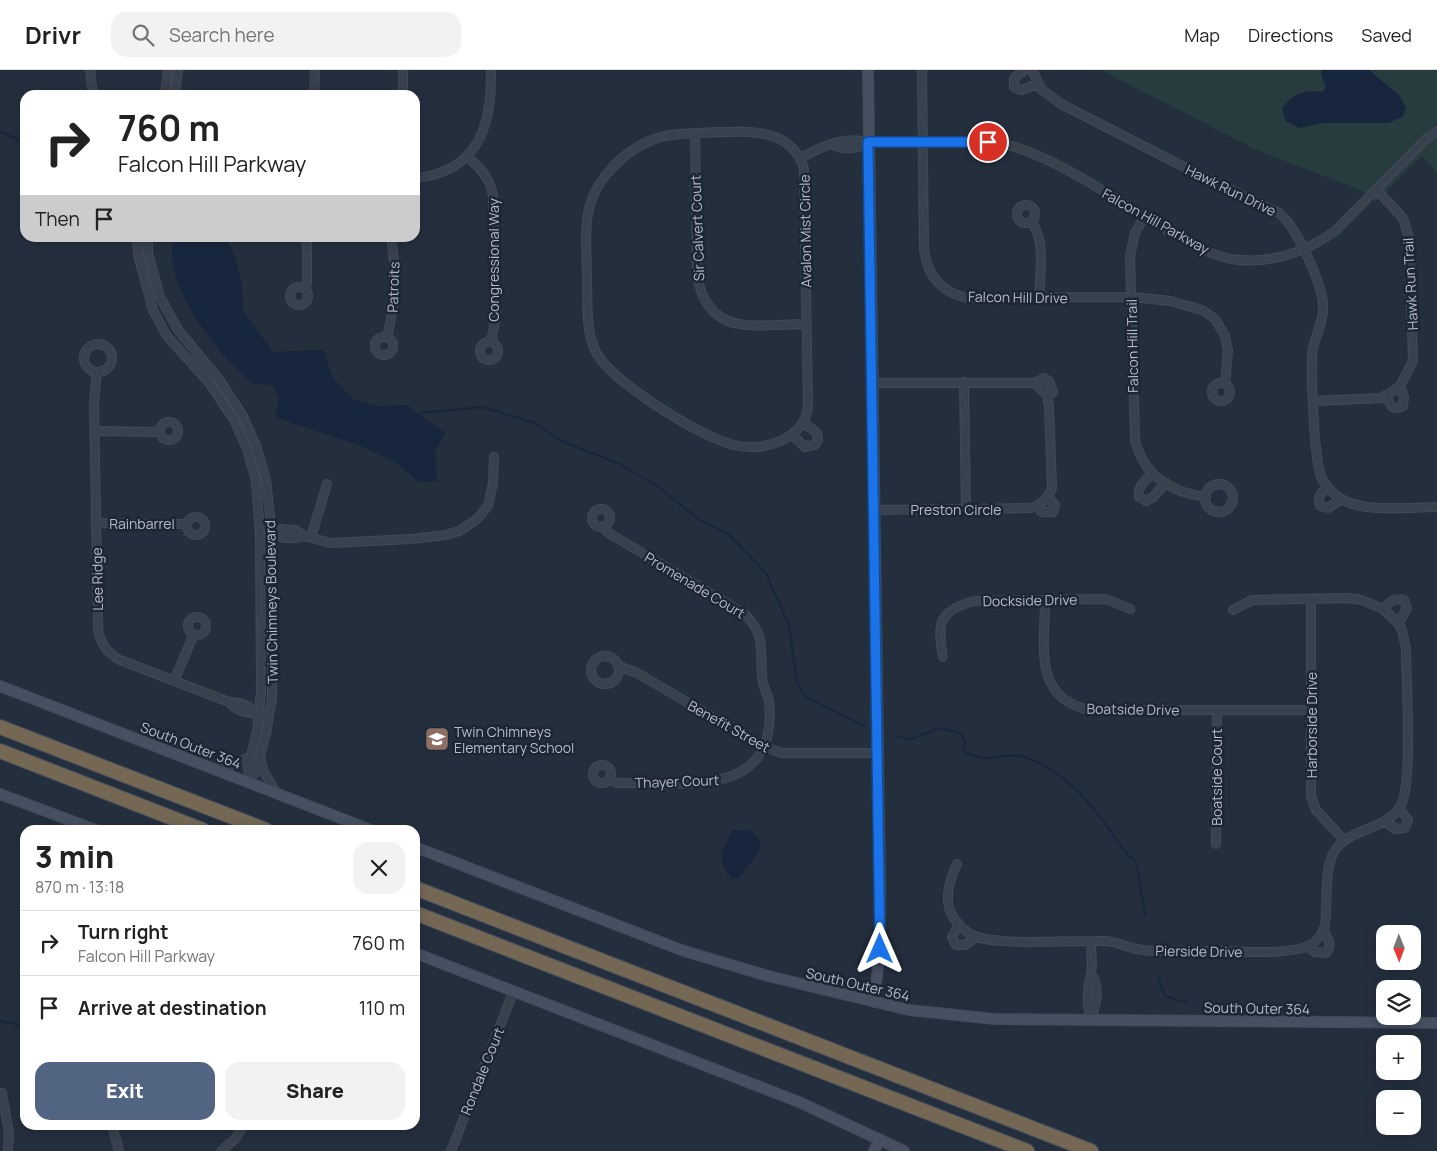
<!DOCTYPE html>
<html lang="en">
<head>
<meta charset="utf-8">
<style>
	body { margin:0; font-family:Manrope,sans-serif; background:#f2f2f2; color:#222; height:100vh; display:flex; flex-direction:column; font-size:19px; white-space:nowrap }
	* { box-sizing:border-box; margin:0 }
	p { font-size:16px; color:#767676 }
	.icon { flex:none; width:28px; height:28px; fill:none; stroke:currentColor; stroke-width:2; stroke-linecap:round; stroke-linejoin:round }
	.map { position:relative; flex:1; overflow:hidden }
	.panel { position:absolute; left:20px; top:755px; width:400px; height:305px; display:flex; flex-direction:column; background:#fff; border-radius:15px; box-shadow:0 2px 12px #0003 }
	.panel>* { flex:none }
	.hud { position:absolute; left:20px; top:20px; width:400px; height:152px; border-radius:15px; box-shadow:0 2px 12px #0003; background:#fff; color:#222; overflow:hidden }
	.needle { width:32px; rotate:179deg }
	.buttons { position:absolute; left:1376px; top:855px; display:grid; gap:10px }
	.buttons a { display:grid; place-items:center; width:45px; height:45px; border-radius:10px; background:#fff; box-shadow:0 2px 12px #0003; font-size:25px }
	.pin { position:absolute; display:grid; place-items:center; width:42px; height:42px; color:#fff; margin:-21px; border:2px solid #fff; border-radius:50%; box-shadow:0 1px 5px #0007 }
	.me { position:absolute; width:55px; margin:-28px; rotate:0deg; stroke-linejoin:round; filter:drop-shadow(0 0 4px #0008) }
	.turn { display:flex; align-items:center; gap:18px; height:105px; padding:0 15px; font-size:22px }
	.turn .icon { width:65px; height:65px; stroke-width:2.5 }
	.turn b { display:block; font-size:35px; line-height:42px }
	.then { display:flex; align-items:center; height:48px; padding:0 15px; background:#0003; gap:10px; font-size:19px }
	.round { display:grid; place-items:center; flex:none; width:52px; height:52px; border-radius:15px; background:#f2f2f2 }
	.head { display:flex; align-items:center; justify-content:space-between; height:85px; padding:0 15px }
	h1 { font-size:30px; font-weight:800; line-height:38px }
	.primary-button { display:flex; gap:10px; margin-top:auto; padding:10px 15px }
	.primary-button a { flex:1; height:58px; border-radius:15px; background:#516482; color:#fff; font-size:20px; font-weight:800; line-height:58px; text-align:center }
	.primary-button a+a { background:#f2f2f2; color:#222 }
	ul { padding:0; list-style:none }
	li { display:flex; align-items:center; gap:15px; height:65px; padding:0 15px; border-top:1px solid #e0e0e0 }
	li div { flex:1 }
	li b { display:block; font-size:19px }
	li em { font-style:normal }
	header { display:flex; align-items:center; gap:30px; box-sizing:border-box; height:70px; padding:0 25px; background:#fff; border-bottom:1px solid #e0e0e0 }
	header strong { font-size:24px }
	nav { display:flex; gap:28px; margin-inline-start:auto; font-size:18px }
	.search { width:350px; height:45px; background:#f2f2f2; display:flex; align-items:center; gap:12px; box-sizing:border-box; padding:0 18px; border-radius:15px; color:#767676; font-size:19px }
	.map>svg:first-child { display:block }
	.green { fill:#263c3f }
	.water { fill:#17263c }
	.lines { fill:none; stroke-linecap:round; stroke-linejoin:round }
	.stream { stroke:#17263c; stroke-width:2 }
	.street-casing { stroke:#414a57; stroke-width:10 }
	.secondary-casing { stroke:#414a57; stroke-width:12 }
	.highway-casing { stroke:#434c59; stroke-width:16 }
	.street { stroke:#38414e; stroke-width:8 }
	.secondary { stroke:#465061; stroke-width:10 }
	.highway { stroke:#746855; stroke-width:14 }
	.route-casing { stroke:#114b97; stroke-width:12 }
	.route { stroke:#1a73e8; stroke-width:9 }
	.labels { text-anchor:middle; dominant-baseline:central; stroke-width:5; stroke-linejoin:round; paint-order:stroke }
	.street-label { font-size:14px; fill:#b4bcc9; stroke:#1d2633 }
	.poi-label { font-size:14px; fill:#b4bcc9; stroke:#1d2633; text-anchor:start }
</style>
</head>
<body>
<header>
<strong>Drivr</strong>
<div class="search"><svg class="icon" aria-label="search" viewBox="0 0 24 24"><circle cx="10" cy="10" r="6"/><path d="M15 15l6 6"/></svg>Search here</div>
<nav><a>Map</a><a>Directions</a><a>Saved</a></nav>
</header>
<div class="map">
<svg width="1437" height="1081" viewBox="0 0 1437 1081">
	<rect width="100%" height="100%" fill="#242f3e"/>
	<path class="green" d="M 1101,0 L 1437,0 L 1437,103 L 1422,86 L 1375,132 L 1363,121 L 1259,81 Z"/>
	<path class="water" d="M 1322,0 L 1369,0 L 1400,26 L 1406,38 L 1403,47 L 1388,53 L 1322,53 L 1299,58 L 1286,51 L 1282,39 C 1291,24 1305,19 1322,22 L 1326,17 L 1321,4 Z
		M 173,168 L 226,168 L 235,187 L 242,215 L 243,240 L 273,282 L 323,280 L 333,308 L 353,329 L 375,336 L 407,335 L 445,363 L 435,382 L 437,411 L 418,412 L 397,393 L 361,376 L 275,347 L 279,329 L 273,315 L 252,314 C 222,287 179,235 173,194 C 171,186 173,176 173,168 Z
		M 733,760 L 751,760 L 761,772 L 758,783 L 739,808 L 732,809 C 716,788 721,782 733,760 Z"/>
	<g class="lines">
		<path class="stream" d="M 0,62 L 16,68 L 25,77
			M 420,343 L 482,337 L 535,353 L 561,371 L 620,394 L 660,418 L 701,451 L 727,463 L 766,503 L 789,556 L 797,613 L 805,627 L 865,656
			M 894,666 L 911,669 L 940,658 L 960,663 L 965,672 L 964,682 C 970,684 979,688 986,688 C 1001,687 1012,683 1027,688 C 1061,699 1087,728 1107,756 C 1117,770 1123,782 1136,792 L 1145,845
			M 1158,907 L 1165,926 L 1187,933
			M 0,951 L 25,956"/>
		<defs>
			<path id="street" d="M 90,0 L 93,25
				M 922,0 L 924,179 C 927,205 941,222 967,228 L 1132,227 L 1170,231 L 1202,240 L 1215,249 L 1225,266 L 1228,280 L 1225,314
				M 1025,0 L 1014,8 L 1014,17 L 1021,20 L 1038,14
				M 1032,0 L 1041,19 L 1061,34 L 1200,105 L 1279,143 C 1297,157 1325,218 1323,241 C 1322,254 1316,265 1313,278 C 1310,297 1314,393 1322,409 C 1328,420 1339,429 1350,433 C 1373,442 1412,437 1437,437
				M 165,25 L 168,0
				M 175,25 L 178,0
				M 314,25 L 315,0
				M 403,25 L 403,0
				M 695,63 C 734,63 790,51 804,99 L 808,336 C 804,370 764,382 734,375 C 702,368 614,313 597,284 C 585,262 588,235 587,210 C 587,190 585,170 587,150 C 591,112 623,80 657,68 C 669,64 682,64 695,63 Z
				M 695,63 L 697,206 C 709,269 756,254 807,254
				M 833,75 C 846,81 855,79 868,72
				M 468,87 C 481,99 491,109 493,127 L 496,246 L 491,272
				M 801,88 C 822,76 844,66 868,72 C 889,73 911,73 932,73 C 958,72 987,69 1012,76 C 1064,92 1116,130 1162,157 C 1186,171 1211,187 1239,190 C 1274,193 1307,181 1335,161 L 1426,69 L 1437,61
				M 415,108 C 479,102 492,55 491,0
				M1017 144a9 9 0 1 1 18 0a9 9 0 1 1-18 0Z
				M 1144,147 L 1135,163 L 1130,186 L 1135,369 C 1143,406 1171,422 1206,427
				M 1031,151 C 1046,171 1040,204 1039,228
				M 137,168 L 138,185 L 153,240 L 167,266 L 210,314 L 234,350 L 247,379 L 256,411 L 260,464 L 261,622 L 257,661 L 248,699 L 250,706
				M 148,168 L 148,183 L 160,227 L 178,260 L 218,308 L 243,346 L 256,376 L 266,410 L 272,463 L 272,628 L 266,664 L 255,703 L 247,711
				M290 226a9 9 0 1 1 18 0a9 9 0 1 1-18 0Z
				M 304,218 L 307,214 L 307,168
				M375 276a9 9 0 1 1 18 0a9 9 0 1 1-18 0Z
				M 387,267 C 396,233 397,202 391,168
				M480 281a9 9 0 1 1 18 0a9 9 0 1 1-18 0Z
				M84 288a14 14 0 1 1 28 0a14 14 0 1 1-28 0Z
				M 97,302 L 94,333 L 98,556 C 99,572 107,583 120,590 L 229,632 C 239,644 250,642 264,645
				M 964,312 L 966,439
				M 873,313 L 1034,313 L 1047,325 L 1049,336 L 1052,418 C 1048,429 1041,435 1031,438 L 875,440
				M 1034,313 L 1044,308 L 1049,311 L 1053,322 L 1048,327
				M1212 322a9 9 0 1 1 18 0a9 9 0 1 1-18 0Z
				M 1385,325 L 1392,337 L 1398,338 L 1403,336 L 1404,327 L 1400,316
				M 1315,331 L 1383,328 L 1400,316 L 1413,291 L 1409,168 L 1403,148 L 1377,120
				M160 361a9 9 0 1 1 18 0a9 9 0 1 1-18 0Z
				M 95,361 L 160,362
				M 792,365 L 805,377 L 815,375 L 818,370 L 817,363 L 803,352
				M 1153,403 C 1145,411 1137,416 1139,427 L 1146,431 L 1152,428 L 1166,413
				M1205 428a14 14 0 1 1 28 0a14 14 0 1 1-28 0Z
				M 1327,416 C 1321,423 1317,427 1320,436 L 1328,438 L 1342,429
				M 1037,437 L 1042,442 L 1053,442 L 1055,435 L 1048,427
				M592 448a9 9 0 1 1 18 0a9 9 0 1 1-18 0Z
				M187 456a9 9 0 1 1 18 0a9 9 0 1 1-18 0Z
				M 96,453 L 187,454
				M 604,456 L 607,462 L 743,543 C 769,565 758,585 763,613 C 764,619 768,625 769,631 C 779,731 683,712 617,713 L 609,709
				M 273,463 C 282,470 294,469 304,466
				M 269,464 L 280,459 L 295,460 L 304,466 L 331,473 L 411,469 L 446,465 L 459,461 L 476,450 L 488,436 L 493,413 L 494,387
				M 311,467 L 327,414
				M 1311,529 L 1311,726 L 1316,740 L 1344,770
				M 1045,530 C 1045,576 1032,628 1090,640 L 1311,640
				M 1383,539 C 1390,532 1393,527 1404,530 L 1407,538 L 1398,554
				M188 556a9 9 0 1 1 18 0a9 9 0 1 1-18 0Z
				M591 600a14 14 0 1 1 28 0a14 14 0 1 1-28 0Z
				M 943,587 C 937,554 938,540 975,531 L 1106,529 L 1130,539
				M 618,596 L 637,603 L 764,677 L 782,683 L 879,683
				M 174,611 L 194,564
				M 229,632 C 241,632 250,636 259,644
				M 260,688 L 264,702 L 276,722
				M593 704a9 9 0 1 1 18 0a9 9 0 1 1-18 0Z
				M 214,698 L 232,696 L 251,686
				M 1385,751 L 1395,759 L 1405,758 L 1408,750 L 1399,738
				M 1216,774 L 1217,641
				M 957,794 C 944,822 942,845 970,864 C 990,877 1078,870 1106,871 C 1119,872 1131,879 1143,880 C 1165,882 1189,880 1211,881 C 1241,881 1274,885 1303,878 C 1314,875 1322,866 1325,855 C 1328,833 1324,806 1332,786 C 1345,756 1386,763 1401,735 C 1413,714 1406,609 1406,579 L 1402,560 L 1397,552 L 1383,539 L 1362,530 L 1348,528 L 1252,530 L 1233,540
				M 959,854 L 952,867 L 956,875 L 965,875 L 976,867
				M 1091,872 C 1091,882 1093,894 1091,903 C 1087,923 1086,930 1091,950
				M 1307,876 L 1315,882 L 1326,883 C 1333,875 1328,868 1323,861
				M 1091,904 C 1101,918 1096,934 1091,950
				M 2,1023 L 9,1063 L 8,1081
				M 112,1055 L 119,1081
				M 221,1081 L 235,1069 L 244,1055
				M 451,1081 L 514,920"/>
			<path id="secondary" d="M 868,0 L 880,820 L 880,879 L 874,932
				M 0,616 L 371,760
				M 0,724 L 96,760
				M 415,777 L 684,881 L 772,907 L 909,940 L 994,949 L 1437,953
				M 415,883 L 799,1032 L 904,1081
				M 874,1081 L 880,1069"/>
			<path id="highway" d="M 0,657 L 266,760
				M 0,681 L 203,760
				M 415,818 L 1091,1081
				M 415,843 L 1027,1081"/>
		</defs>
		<use href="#street" class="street-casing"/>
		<use href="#secondary" class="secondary-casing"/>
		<use href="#highway" class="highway-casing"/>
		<use href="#street" class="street"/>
		<use href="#secondary" class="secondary"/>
		<use href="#highway" class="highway"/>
	</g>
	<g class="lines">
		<defs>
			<path id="route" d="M 880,879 L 868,72 L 988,72"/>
		</defs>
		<use href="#route" class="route-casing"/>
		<use href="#route" class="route"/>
	</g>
	<defs>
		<symbol id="school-square" viewBox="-11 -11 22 22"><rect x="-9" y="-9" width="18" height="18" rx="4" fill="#8d6e63" stroke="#1d2633"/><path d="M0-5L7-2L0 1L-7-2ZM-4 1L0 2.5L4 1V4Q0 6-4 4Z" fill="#fff"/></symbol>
	</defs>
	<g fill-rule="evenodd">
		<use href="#school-square" x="423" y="655" width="28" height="28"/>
	</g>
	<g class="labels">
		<g class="street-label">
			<text transform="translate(1231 120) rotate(26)">Hawk Run Drive</text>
			<text transform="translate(1156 151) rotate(29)">Falcon Hill Parkway</text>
			<text transform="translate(697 158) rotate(-92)">Sir Calvert Court</text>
			<text transform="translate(805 161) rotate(-91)">Avalon Mist Circle</text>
			<text transform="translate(493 190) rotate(-90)">Congressional Way</text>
			<text transform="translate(1410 214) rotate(-93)">Hawk Run Trail</text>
			<text transform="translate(393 217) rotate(-88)">Patroits</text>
			<text transform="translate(1018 227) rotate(1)">Falcon Hill Drive</text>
			<text transform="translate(1132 276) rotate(-91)">Falcon Hill Trail</text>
			<text x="956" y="439">Preston Circle</text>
			<text x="142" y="453">Rainbarrel</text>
			<text transform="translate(97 509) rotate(-91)">Lee Ridge</text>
			<text transform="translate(695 515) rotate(31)">Promenade Court</text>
			<text transform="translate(1030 530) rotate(-1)">Dockside Drive</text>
			<text transform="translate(271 532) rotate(-91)">Twin Chimneys Boulevard</text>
			<text transform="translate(1133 639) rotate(1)">Boatside Drive</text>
			<text transform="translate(1311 655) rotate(-90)">Harborside Drive</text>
			<text transform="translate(729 656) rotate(29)">Benefit Street</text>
			<text transform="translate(191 675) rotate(21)">South Outer 364</text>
			<text transform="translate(1216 707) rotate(-90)">Boatside Court</text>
			<text transform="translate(677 711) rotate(-2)">Thayer Court</text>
			<text transform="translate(1199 881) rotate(1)">Pierside Drive</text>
			<text transform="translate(858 914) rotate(13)">South Outer 364</text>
			<text transform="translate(1257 938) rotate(1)">South Outer 364</text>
			<text transform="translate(482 1001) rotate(-68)">Rondale Court</text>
		</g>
		<g class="poi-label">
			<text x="454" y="661">Twin Chimneys<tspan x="454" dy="16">Elementary School</tspan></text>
		</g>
	</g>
</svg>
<div class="buttons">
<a><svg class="needle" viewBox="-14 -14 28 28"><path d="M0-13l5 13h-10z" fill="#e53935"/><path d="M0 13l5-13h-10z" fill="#767676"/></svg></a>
<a><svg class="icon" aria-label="layers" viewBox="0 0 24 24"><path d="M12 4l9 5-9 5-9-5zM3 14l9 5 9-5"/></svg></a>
<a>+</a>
<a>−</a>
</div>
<div class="pin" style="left:988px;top:72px;background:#d93025"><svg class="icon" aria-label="arrive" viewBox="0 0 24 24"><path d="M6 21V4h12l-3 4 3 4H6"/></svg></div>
<svg class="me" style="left:880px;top:879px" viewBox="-20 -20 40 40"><path d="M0-17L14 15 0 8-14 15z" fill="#1a73e8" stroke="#fff" stroke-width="4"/></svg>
<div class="hud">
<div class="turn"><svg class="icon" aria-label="right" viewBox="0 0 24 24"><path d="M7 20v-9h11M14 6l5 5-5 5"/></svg><div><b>760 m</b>Falcon Hill Parkway</div></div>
<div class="then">Then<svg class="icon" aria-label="arrive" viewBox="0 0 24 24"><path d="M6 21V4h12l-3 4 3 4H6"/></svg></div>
</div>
<section class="panel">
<div class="head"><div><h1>3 min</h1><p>870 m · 13:18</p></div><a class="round"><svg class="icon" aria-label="close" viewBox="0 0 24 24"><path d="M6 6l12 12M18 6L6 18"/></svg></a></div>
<ul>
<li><svg class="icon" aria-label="right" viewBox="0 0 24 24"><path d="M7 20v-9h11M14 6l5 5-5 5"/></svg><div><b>Turn right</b><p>Falcon Hill Parkway</p></div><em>760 m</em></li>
<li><svg class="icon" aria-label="arrive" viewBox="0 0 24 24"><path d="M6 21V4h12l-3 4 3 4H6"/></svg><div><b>Arrive at destination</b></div><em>110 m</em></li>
</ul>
<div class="primary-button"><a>Exit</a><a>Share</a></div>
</section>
</div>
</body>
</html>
